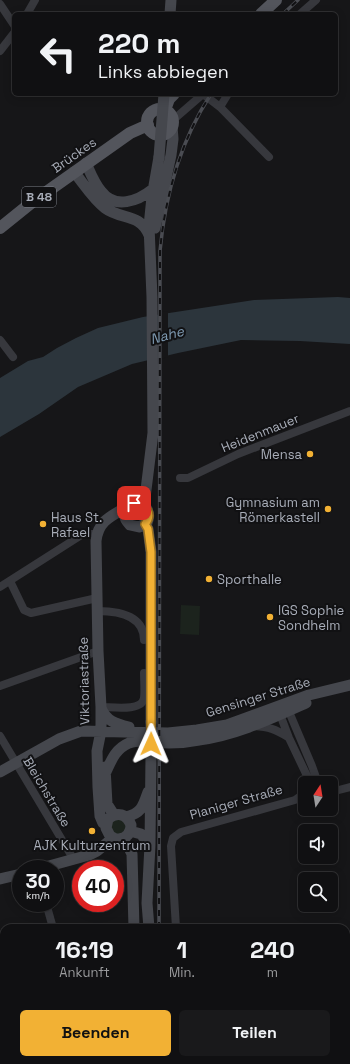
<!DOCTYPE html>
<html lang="de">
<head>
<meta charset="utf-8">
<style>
	body { margin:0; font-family:"Space Grotesk",sans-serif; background:#19191b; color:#f1f3f6; height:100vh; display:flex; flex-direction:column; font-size:15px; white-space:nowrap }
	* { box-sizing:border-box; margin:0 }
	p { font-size:13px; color:#9c9d9f }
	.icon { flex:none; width:22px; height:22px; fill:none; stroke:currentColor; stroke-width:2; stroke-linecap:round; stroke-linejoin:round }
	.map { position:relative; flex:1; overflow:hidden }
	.sheet { position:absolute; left:0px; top:924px; width:350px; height:140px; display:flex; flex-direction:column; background:#101012; border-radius:12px 12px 0 0; box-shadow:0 2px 10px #0003,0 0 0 1px #303032 }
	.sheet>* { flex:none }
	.guide { position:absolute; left:12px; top:12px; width:326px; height:84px; border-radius:6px; box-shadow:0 2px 10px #0003,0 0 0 1px #303032; background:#101012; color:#f1f3f6; overflow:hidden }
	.needle { width:26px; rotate:12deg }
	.fabs { position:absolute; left:298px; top:776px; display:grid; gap:8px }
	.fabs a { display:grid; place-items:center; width:40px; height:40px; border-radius:6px; background:#101012; box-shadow:0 2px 10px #0003,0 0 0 1px #303032; font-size:20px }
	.speed { position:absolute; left:12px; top:860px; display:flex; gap:8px; font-size:20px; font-weight:700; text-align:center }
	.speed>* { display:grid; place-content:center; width:52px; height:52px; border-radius:50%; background:#101012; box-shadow:0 2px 10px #0003,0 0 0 1px #303032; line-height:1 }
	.speed small { font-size:10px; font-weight:400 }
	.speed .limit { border:6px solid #d22; background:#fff; color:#111 }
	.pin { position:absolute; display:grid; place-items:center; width:34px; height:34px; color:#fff; margin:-17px; border-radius:8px; box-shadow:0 2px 6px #0006 }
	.me { position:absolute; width:44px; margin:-22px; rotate:1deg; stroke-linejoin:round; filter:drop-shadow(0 0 3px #0008) }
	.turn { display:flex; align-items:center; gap:14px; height:84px; padding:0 20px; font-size:18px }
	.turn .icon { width:52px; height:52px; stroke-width:2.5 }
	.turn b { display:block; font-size:28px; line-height:34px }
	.eta { display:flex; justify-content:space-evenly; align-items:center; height:68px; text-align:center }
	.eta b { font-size:24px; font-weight:800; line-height:28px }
	.primary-button { display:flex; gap:8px; margin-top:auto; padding:8px 20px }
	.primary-button a { flex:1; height:46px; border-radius:6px; background:#f2b134; color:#111; font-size:16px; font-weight:800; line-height:46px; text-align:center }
	.primary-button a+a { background:#19191b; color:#f1f3f6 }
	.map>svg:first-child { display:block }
	.green { fill:#1c231d }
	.water { fill:#2c353c }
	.pier { fill:#161618 }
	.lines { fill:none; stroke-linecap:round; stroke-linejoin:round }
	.street { stroke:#37383d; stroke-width:8 }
	.secondary { stroke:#45474d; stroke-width:11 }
	.primary { stroke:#53555c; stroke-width:12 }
	.rail-casing { stroke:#4a4c52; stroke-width:3.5 }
	.rail { stroke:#111113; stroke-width:2; stroke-dasharray:6; stroke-linecap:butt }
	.secondary-bridge { stroke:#45474d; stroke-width:11 }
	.route-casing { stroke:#9d7322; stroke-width:10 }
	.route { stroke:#f2b134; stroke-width:7 }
	.poi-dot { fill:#f2b134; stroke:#111113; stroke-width:1.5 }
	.labels { text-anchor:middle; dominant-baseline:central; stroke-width:4; stroke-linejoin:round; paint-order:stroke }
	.shield { fill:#111113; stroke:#7b7e86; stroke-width:1 }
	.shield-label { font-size:12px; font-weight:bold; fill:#a8adb8 }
	.street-label { font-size:13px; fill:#a8adb8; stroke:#111113 }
	.poi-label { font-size:13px; fill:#a8adb8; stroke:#111113; text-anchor:start }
	.water-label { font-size:14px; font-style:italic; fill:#7f9bb3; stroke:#111113 }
</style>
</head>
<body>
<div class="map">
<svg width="350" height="1064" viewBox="0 0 350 1064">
	<rect width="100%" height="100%" fill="#161618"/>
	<path class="green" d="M 181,605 L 200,606 L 199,635 L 180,634 Z
		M 115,820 L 122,820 L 126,826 L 125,831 L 118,835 L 111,831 L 111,823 Z
		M 177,1060 L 194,1060 L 197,1064 L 180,1064 Z"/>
	<path class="water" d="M 338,297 L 350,298 L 350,344 L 300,341 L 241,340 L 178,353 L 132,364 L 78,387 L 39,414 L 0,437 L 0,378 L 28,361 L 43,357 L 57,348 L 76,338 L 98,328 L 143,317 L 254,300 Z"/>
	<path class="pier" d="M 168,311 L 168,357 L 158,360 L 158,312 Z"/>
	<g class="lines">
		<path class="street" d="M 0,4 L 14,25
			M 27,14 L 35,0
			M 300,14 L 316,0
			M 0,51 L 14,33
			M 220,107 L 228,94
			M 173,120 L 203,94 L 220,107 L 269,157
			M 0,340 L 13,357
			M 180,478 L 188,478 L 238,454 L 350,411
			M 10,581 L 24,610 L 31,613 L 97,598
			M 0,587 L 83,534 L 97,534
			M 97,611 C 117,611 144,615 144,640
			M 0,686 L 98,651
			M 101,707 C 112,707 142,712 144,698 C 145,691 144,681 144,673
			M 287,707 L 312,766 L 317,780
			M 278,709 L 289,738 L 309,780
			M 254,726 C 269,727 275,729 288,737
			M 0,736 L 74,860
			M 331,792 L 350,787
			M 46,903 L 53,928
			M 176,928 L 171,846 L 173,838 L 181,832 L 295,800 L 305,793
			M 106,1060 L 110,1064
			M 96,1062 L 101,1060
			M 209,1064 L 209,1060"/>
		<path class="secondary" d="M 170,14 L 171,0
			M 86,163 C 90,172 94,183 101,191 C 115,210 138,201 153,189
			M 74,172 C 84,184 93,199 105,208 C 121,220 140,213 149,235
			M 155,228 L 171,155 L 173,139 L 172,126
			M 144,506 L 153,433 L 152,297 L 149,226 L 152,197 L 159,157
			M 145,524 L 148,529 L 151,552 L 151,722
			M 101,708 C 106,721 116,724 129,727
			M 105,767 L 107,804 L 114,815
			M 0,772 L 59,739 L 81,731 L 168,733 L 197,730 L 227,725 L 309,695 L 350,685
			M 105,774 C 111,761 115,749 129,743 C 142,738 155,743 169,743 C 179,743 189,742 199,740 C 237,735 272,718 306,703
			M 126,817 C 142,813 143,806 148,792
			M 106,825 L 103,823 L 100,816 L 98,787 L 97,751 L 101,731 L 101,707 L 98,651 L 96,541 C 98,522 109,517 125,508 C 128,507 131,503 136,503 C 147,502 151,514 147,523 L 139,527 L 130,525 C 124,519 123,513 128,507
			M 130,831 L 141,834 L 150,845
			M 119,839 C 127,838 131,833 131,825 C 127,814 117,811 108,819 L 106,828 L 110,836 C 121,843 126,839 132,854 L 134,928
			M 38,869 L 89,855 L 97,851 L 113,838
			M 0,879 L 21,874
			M 149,928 L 147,903 L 150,845 L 151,755
			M 200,1060 L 203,1064
			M 6,1064 L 15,1060"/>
		<path class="primary" d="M 261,14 L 276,0
			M147 122a13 13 0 1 1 26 0a13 13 0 1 1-26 0Z
			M 165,110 L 169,99 L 174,94
			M 0,228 L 31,203 L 130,133 L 148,125"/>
		<defs>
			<path id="rail" d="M 283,14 L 298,0
				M 159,928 L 160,251 C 165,196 181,140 211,94
				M 346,1043 L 350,1041
				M 158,1064 L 158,1060
				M 309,1064 L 316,1060
				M 316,1064 L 324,1060"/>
		</defs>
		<use href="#rail" class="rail-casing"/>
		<use href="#rail" class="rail"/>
		<path class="secondary-bridge" d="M 159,157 L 164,94
			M 151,755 L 151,722"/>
	</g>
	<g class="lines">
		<defs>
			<path id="route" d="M 134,503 C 147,503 153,515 145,524 L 148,529 L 151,552 L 151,744"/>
		</defs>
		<use href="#route" class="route-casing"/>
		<use href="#route" class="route"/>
	</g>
	<g class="poi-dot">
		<circle cx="310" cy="454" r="4"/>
		<circle cx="328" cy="509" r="4"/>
		<circle cx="43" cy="524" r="4"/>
		<circle cx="209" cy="579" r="4"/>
		<circle cx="270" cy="617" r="4"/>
		<circle cx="92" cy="831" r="4"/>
	</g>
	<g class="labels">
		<rect class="shield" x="22" y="187" width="34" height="20" rx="3"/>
		<g class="shield-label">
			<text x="39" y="197">B 48</text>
		</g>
		<g class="street-label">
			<text transform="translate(74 155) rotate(-35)">Brückes</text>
			<text transform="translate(260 433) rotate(-22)">Heidenmauer</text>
			<text transform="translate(84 681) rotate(-91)">Viktoriastraße</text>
			<text transform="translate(258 697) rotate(-17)">Gensinger Straße</text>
			<text transform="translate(47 792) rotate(59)">Bleichstraße</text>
			<text transform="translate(236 802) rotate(-16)">Planiger Straße</text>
		</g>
		<g class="poi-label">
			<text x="302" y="454" text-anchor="end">Mensa</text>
			<text x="320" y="502" text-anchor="end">Gymnasium am<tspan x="320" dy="15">Römerkastell</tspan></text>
			<text x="51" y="517">Haus St.<tspan x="51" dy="15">Rafael</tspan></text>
			<text x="217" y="579">Sporthalle</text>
			<text x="278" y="610">IGS Sophie<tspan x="278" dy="15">Sondhelm</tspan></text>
			<text x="92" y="845" text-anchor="middle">AJK Kulturzentrum</text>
		</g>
		<g class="water-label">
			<text transform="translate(167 335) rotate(-15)">Nahe</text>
		</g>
	</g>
</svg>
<div class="fabs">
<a><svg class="needle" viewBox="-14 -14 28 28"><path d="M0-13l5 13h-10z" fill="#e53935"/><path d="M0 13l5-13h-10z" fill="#9c9d9f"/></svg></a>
<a><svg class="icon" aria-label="sound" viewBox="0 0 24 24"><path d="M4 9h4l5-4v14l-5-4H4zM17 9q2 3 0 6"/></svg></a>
<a><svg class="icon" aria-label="search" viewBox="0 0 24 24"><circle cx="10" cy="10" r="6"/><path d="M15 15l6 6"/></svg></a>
</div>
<div class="speed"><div>30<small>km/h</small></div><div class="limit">40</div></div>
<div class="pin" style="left:134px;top:503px;background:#d93025"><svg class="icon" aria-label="arrive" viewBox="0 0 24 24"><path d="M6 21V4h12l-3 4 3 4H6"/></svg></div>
<svg class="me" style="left:151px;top:744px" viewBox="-20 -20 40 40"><path d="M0-17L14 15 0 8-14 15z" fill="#f2b134" stroke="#fff" stroke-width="4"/></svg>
<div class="guide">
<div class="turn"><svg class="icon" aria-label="left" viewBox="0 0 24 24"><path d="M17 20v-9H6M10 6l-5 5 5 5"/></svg><div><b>220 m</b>Links abbiegen</div></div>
</div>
<section class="sheet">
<div class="eta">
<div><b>16:19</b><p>Ankunft</p></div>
<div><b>1</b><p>Min.</p></div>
<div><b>240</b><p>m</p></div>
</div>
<div class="primary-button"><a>Beenden</a><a>Teilen</a></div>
</section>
</div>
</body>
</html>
